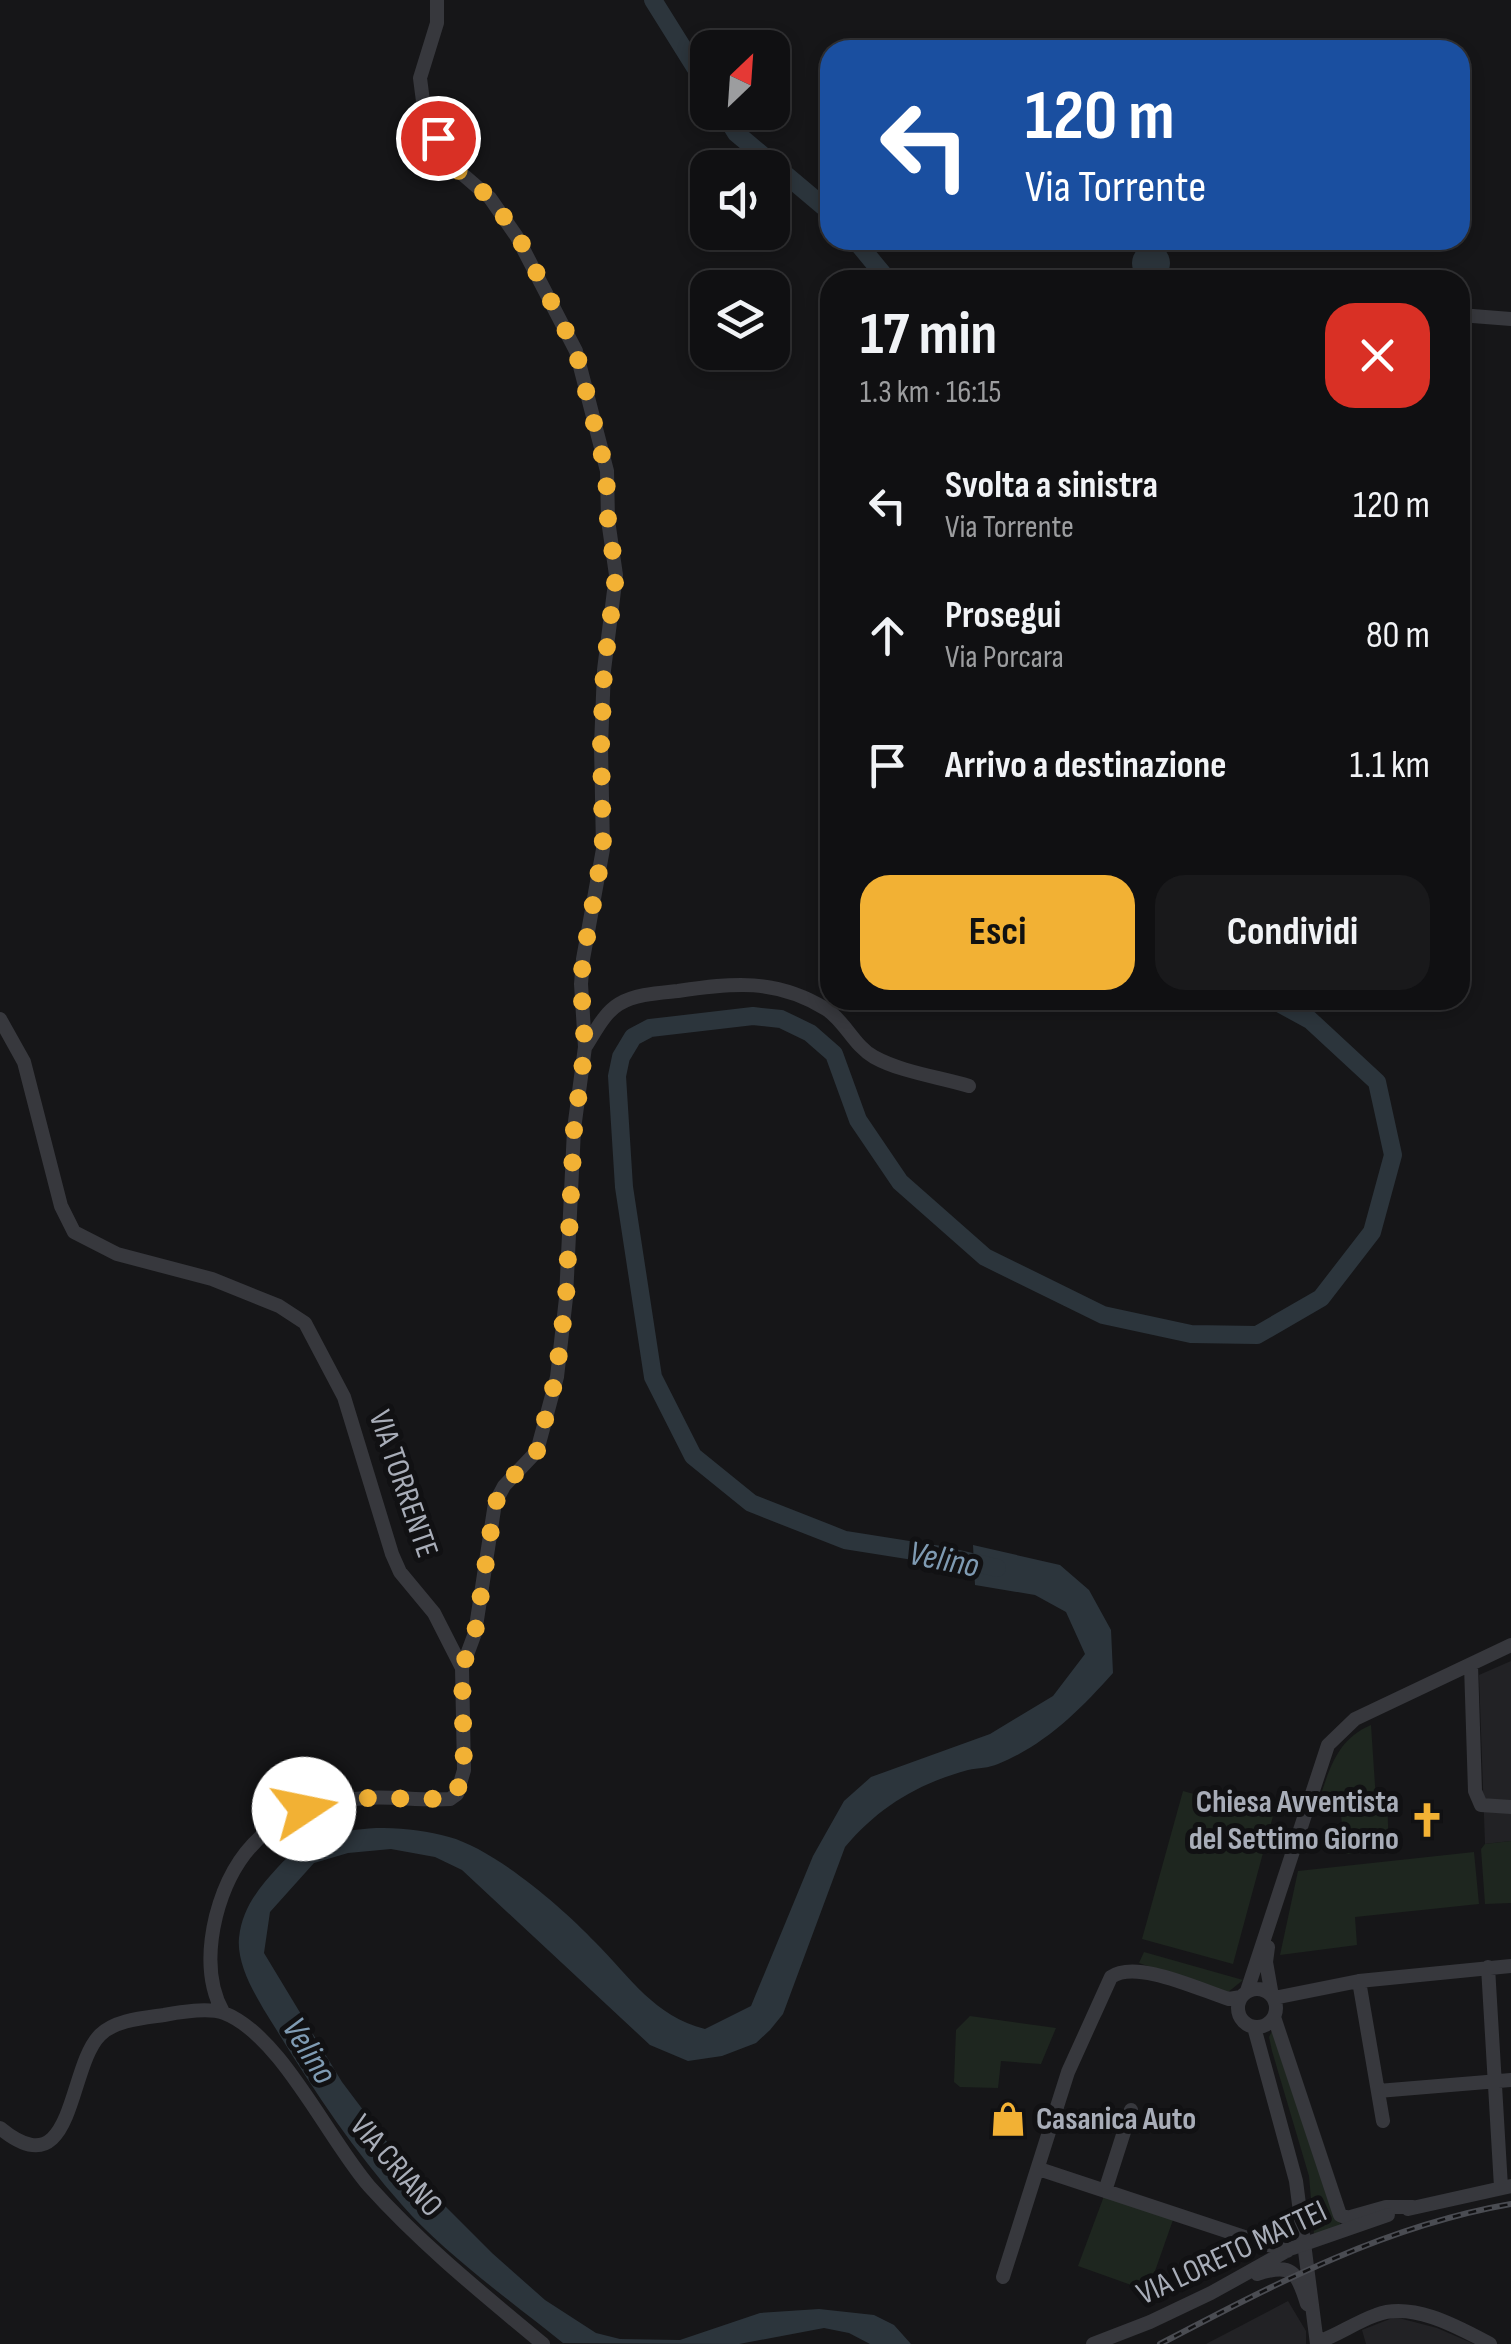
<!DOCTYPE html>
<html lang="it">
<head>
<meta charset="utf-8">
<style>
	body { margin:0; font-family:"Sofia Sans Condensed",sans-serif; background:#19191b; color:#f1f3f6; height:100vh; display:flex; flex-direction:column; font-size:38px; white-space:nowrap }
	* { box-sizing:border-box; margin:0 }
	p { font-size:32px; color:#9c9d9f }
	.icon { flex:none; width:55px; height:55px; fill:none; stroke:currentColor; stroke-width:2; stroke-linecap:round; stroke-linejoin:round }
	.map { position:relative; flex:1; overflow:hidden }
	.panel { position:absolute; left:820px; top:270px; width:650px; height:740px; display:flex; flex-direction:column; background:#101012; border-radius:30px; box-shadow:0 5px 15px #0003,0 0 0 2px #303032 }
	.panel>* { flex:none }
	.hud { position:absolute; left:820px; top:40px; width:650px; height:210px; border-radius:30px; box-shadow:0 5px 15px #0003,0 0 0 2px #303032; background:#1a4fa0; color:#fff; overflow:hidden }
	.needle { width:65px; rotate:25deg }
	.buttons { position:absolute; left:690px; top:30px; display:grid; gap:20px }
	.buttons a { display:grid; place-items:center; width:100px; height:100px; border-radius:20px; background:#101012; box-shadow:0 5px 15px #0003,0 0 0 2px #303032; font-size:50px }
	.pin { position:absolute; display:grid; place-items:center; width:85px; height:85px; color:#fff; margin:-42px; border:5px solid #fff; border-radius:50%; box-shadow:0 2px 10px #0007 }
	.me { position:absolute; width:110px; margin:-55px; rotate:79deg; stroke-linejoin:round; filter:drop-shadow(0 0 8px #0008) }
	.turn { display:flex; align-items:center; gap:35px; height:210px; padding:0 40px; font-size:45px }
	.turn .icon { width:130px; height:130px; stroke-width:2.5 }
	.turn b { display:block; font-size:70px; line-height:85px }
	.round { display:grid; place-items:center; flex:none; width:105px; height:105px; border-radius:30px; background:#19191b }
	.summary { display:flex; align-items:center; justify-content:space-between; height:170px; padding:0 40px }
	h1 { font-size:60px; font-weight:700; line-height:75px }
	.primary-button { display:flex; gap:20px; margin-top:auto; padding:20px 40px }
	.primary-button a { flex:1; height:115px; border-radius:30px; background:#f2b134; color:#111; font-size:40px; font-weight:700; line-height:115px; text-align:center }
	.primary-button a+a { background:#19191b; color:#f1f3f6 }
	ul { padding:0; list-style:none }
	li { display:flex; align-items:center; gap:30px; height:130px; padding:0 40px }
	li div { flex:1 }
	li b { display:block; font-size:38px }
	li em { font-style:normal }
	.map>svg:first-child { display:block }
	.built { fill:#222225 }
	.green { fill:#1e261f }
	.water { fill:#2c353c }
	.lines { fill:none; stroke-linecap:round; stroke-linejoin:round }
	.river { stroke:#2c353c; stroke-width:18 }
	.minor { stroke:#37383d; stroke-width:14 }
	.rail-casing { stroke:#4a4c52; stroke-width:6 }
	.rail { stroke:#111113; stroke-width:2.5; stroke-dasharray:8; stroke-linecap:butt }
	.minor-bridge { stroke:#37383d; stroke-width:14 }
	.route { stroke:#f2b134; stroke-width:18; stroke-dasharray:0 32.4 }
	.labels { text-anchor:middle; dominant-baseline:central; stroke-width:10; stroke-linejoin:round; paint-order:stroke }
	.street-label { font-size:32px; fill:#a8adb8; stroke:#111113 }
	.poi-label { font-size:32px; font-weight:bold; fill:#a8adb8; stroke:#111113; text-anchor:end }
	.water-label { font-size:35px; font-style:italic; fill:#7f9bb3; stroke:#111113 }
</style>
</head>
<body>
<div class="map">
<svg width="1511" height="2344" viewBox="0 0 1511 2344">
	<rect width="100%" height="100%" fill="#161618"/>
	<path class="built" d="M 1511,1661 L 1511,1841 L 1485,1844 L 1479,1675 Z
		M 1288,2301 L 1306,2331 L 1306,2344 L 1206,2344 Z
		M 1395,2317 L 1437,2328 L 1474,2344 L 1366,2344 L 1362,2330 Z"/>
	<path class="green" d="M 1371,1725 L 1376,1800 L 1387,1799 L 1389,1850 L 1345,1854 L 1340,1805 L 1317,1806 C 1329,1772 1335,1740 1371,1725 Z
		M 1183,1791 L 1273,1816 L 1233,1964 L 1142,1939 Z
		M 1511,1841 L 1511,1903 L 1485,1904 L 1481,1849 L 1485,1844 Z
		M 1474,1852 L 1479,1904 L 1355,1917 L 1357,1945 L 1280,1955 L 1298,1871 Z
		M 1144,1952 L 1243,1980 L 1227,1993 L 1139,1963 Z
		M 970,2016 L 1056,2028 L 1041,2064 L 1001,2061 L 998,2088 L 960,2087 L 954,2082 L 956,2030 Z
		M 1272,2031 L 1341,2226 L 1314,2234 L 1309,2176 L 1272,2051 L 1269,2037 Z
		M 1104,2196 L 1174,2217 L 1148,2291 L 1078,2266 Z"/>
	<path class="water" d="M1132 263a19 19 0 1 1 38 0a19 19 0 1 1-38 0Z
		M 973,1545 L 1060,1565 L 1089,1590 L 1111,1630 L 1113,1673 C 1080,1710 1045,1745 998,1764 C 989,1768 978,1768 968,1770 C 917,1784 879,1807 845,1847 L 783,2014 L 770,2030 L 756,2043 L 722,2056 L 688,2061 L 650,2045 L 462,1870 L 435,1857 L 391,1849 L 348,1853 L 314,1863 L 270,1912 L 264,1953 L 342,2082 L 406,2167 L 492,2253 L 545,2300 L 596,2333 L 620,2339 L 680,2340 L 760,2313 L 819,2309 L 874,2315 L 894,2325 L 911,2344 L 870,2344 L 849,2333 L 824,2328 L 739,2344 L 563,2343 C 512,2302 445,2254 402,2205 C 355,2152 316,2094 279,2034 C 263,2008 236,1969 239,1938 C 242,1908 259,1888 278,1867 C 319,1822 395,1822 449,1837 C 494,1849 562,1907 595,1942 C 631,1978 654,2016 705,2029 L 751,2006 L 813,1856 L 844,1801 L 871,1777 L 990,1734 L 1053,1696 L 1085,1654 L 1066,1612 L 1035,1595 L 975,1585 Z"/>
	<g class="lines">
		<path class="river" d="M 653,0 L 708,88
			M 723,112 L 736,133 L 830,212
			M 855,240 L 888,280
			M 997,1568 L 946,1556 L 845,1540 L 751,1503 L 693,1456 L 653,1377 L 624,1187 L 617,1076 L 621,1057 L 633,1037 L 650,1028 L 753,1016 L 781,1019 L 810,1033 L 834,1054 L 858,1120 L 900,1182 L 985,1257 L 1103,1315 L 1191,1334 L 1257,1335 L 1321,1298 L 1372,1232 L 1393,1155 L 1377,1082 L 1310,1020 L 1273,1000"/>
		<path class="minor" d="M 437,0 L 437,23 L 420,78 L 424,109 L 453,166 L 490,198 L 517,237 L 576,351 L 607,471 L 608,520 L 616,575 L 604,670 L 601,746 L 603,849 L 583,959 L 581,984 L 585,1047 L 574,1129 L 566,1298 L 557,1377 L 537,1451 L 504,1486 L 495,1503 L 475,1633 L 462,1668
			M 1460,315 L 1511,319
			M 0,1019 L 24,1062 L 61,1206 L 74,1232 L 117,1254 L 212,1279 L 279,1306 L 305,1323 L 344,1397 L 392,1554 L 400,1572 L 434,1613 L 462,1668 L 464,1770 L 457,1794 L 450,1799 C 421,1801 393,1796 365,1798 C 287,1804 236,1838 216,1916 C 208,1949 207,1983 223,2012
			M 586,1046 C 595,1032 604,1013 619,1004 C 636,994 659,993 678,991 C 732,983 776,978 826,1009 C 845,1021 854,1046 874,1057 C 901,1072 939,1077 969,1086
			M 1471,1665 L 1475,1791 L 1481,1805 L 1511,1807
			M 1268,1947 L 1266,1962 L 1272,1996
			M 1488,1967 L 1501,2187
			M 1359,1981 L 1383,2121
			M1238 2008a19 19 0 1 1 38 0a19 19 0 1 1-38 0Z
			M 1247,1991 L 1328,1745 L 1355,1719 L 1511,1645
			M 1274,1998 L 1359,1981 L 1511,1966
			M 1274,2017 L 1340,2215 L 1347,2218 L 1386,2207 L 1413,2207
			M 1254,2027 L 1296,2181 L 1317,2344
			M 1378,2091 L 1511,2080
			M 0,2128 C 75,2190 67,2068 100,2035 C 115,2020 143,2018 164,2015 C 180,2012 208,2007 224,2013 C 281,2035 328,2139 369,2186 C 421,2244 483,2294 543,2344
			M 1039,2169 L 1287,2251
			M 1105,2191 L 1131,2110
			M 1408,2209 L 1511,2186
			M 1257,2274 C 1292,2263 1297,2271 1307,2304
			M 1003,2277 L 1068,2072 L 1111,1977 C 1136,1959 1200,1990 1229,1999 L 1241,1997
			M 1318,2342 C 1338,2335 1356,2322 1376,2315 C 1412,2301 1458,2327 1490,2344
			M 1093,2344 L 1150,2322 L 1211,2293 L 1290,2249"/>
		<defs>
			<path id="rail" d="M 1160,2344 C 1273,2285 1384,2226 1511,2204"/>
		</defs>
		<use href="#rail" class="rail-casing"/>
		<use href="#rail" class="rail"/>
		<path class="minor-bridge" d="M 1293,2248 L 1388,2215"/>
	</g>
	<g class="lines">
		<path class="route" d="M 304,1809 L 365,1798 L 450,1799 L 456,1794 L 464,1770 L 462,1668 L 475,1633 L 495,1504 L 504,1486 L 537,1451 L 556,1377 L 566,1298 L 574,1130 L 585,1047 L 581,984 L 583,959 L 603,849 L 601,746 L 604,670 L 616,575 L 608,520 L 606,471 L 576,351 L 518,236 L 490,198 L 453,166 L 438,138"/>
	</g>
	<defs>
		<symbol id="church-bare" viewBox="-9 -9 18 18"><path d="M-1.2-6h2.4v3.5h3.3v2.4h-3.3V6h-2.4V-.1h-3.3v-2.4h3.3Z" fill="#f2b134" stroke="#111113" stroke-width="2.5" paint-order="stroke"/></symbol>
		<symbol id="shop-bare" viewBox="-9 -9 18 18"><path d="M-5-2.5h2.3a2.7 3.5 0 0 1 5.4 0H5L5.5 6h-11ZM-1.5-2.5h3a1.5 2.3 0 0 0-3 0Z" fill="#f2b134" stroke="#111113" stroke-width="2.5" paint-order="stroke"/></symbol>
	</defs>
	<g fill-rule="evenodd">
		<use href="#church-bare" x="1402" y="1795" width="50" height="50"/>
		<use href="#shop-bare" x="983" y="2094" width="50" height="50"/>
	</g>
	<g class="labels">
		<g class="street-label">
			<text transform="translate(403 1484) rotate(71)">VIA TORRENTE</text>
			<text transform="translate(396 2166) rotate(49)">VIA CRIANO</text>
			<text transform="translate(1232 2253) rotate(-25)">VIA LORETO MATTEI</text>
		</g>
		<g class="poi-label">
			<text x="1399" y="1802">Chiesa Avventista<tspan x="1399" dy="37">del Settimo Giorno</tspan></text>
			<text x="1036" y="2119" text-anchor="start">Casanica Auto</text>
		</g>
		<g class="water-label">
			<text transform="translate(944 1560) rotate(11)">Velino</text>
			<text transform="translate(309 2051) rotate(58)">Velino</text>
		</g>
	</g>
</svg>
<div class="buttons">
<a><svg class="needle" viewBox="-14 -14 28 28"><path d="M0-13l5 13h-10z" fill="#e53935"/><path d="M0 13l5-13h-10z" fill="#9c9d9f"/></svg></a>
<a><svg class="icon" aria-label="sound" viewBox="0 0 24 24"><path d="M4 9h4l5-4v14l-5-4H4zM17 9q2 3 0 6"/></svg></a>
<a><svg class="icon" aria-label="layers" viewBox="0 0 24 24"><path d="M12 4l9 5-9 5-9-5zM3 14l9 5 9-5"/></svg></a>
</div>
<div class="pin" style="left:438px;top:138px;background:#d93025"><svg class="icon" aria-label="arrive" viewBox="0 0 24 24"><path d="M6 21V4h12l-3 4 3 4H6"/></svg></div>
<svg class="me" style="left:304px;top:1809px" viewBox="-20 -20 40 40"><circle r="19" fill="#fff"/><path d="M0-13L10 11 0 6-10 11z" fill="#f2b134"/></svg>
<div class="hud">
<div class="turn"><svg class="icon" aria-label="left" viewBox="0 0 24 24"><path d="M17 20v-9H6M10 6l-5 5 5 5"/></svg><div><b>120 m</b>Via Torrente</div></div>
</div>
<section class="panel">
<div class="summary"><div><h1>17 min</h1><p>1.3 km · 16:15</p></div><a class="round" style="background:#d93025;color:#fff"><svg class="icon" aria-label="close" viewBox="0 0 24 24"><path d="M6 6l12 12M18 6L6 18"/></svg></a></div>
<ul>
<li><svg class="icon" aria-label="left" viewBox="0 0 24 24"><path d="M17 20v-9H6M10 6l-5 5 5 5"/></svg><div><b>Svolta a sinistra</b><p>Via Torrente</p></div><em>120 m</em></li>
<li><svg class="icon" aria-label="ahead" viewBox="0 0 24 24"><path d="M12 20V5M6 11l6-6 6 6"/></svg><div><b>Prosegui</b><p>Via Porcara</p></div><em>80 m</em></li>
<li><svg class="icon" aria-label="arrive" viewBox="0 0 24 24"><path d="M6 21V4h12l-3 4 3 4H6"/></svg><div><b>Arrivo a destinazione</b></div><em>1.1 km</em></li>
</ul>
<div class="primary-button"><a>Esci</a><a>Condividi</a></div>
</section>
</div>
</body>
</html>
